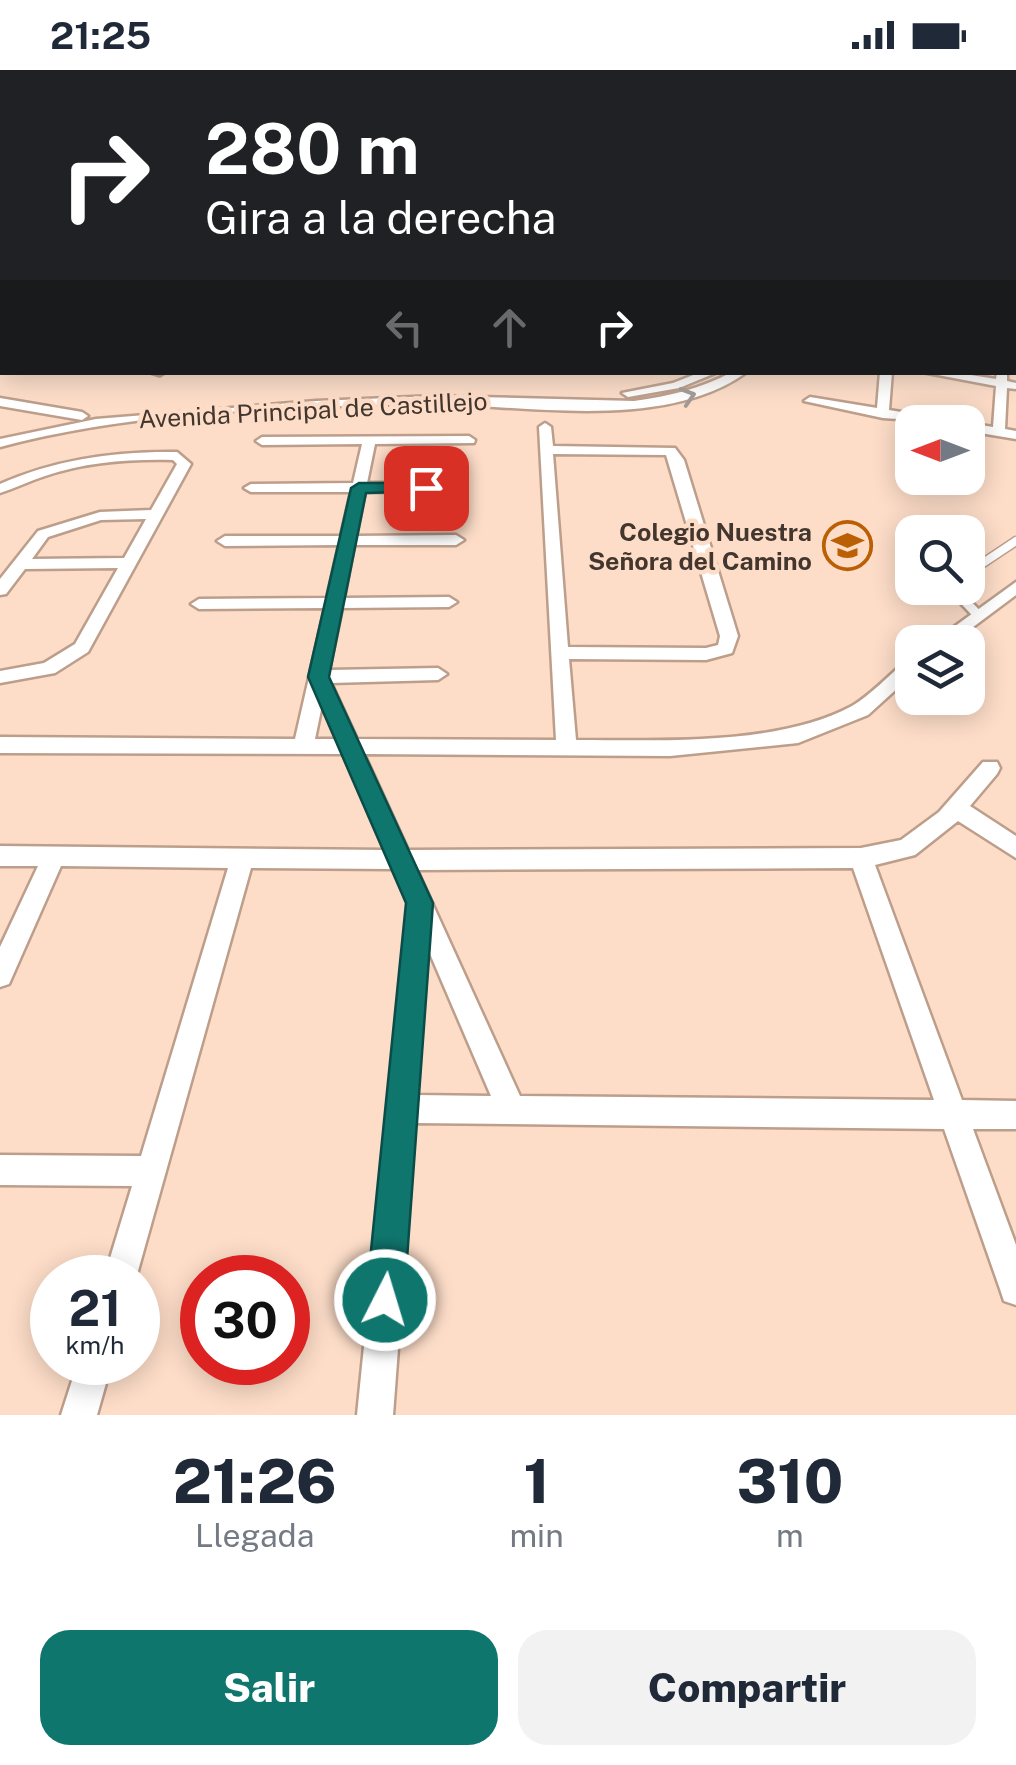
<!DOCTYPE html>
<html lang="es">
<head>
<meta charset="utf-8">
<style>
	body { margin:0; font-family:"Public Sans",sans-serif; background:#f2f2f3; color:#1f2937; height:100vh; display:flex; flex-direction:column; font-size:38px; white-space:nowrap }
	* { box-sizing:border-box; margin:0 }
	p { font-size:32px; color:#747a83 }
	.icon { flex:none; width:55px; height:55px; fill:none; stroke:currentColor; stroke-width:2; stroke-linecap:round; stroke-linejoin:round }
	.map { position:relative; height:1345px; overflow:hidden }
	.details { display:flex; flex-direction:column; background:#fff; flex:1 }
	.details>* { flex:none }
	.top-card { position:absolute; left:0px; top:0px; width:1018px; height:305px; box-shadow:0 5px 25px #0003; background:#202124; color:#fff; overflow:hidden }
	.needle { width:65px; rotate:270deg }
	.fabs { position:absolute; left:895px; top:335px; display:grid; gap:20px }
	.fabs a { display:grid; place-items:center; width:90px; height:90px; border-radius:20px; background:#fff; box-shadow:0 5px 25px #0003; font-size:50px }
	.speed { position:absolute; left:30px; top:1185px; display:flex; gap:20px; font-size:50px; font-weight:700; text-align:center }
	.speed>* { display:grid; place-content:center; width:130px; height:130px; border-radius:50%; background:#fff; box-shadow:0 5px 25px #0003; line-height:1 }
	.speed small { font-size:25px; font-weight:400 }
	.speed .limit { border:15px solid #d22; background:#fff; color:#111 }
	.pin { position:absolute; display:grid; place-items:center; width:85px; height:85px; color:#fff; margin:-42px; border-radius:20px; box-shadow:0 5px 15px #0006 }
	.me { position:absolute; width:110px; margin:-55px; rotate:5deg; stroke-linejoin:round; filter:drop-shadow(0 0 8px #0008) }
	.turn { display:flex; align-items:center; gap:35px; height:210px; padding:0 40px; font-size:45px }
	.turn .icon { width:130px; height:130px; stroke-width:2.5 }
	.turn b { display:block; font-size:70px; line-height:85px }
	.lanes { display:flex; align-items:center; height:95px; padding:0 40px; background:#0003; justify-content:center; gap:50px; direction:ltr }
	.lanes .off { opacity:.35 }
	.eta { display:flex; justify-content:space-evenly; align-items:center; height:170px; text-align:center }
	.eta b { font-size:60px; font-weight:800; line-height:70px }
	.button { display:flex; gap:20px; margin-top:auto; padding:20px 40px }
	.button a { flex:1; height:115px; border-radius:30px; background:#0f766e; color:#fff; font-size:40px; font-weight:800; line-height:115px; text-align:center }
	.button a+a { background:#f2f2f3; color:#1f2937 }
	.status { display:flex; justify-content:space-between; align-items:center; height:70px; padding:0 50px; background:#fff; direction:ltr }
	.status svg { height:28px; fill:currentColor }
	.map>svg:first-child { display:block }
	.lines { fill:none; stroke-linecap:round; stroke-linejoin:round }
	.service-far1-casing { stroke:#bc9e8b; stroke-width:11 }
	.service-casing { stroke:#bc9e8b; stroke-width:14 }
	.minor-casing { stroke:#bc9e8b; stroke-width:5 }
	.service-far1 { stroke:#fff; stroke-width:8 }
	.service { stroke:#fff; stroke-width:9 }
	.minor { fill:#fff; fill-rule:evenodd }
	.wall { fill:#b39785 }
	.building { fill:#d0b09b; stroke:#927b6c; stroke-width:2.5 }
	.oneway { stroke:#a19a96 }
	.route { fill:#0f766e; stroke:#0a4d48; stroke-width:2.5 }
	.labels { text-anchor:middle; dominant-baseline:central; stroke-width:9; stroke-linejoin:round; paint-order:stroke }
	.far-street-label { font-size:25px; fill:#43362e; stroke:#fdddc8 }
	.far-poi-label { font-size:25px; font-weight:bold; fill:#43362e; stroke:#fdddc8; text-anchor:end }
</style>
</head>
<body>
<div class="status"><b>21:25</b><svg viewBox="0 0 49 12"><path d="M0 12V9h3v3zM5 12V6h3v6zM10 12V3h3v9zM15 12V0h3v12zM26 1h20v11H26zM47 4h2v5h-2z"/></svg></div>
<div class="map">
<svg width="1016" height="1345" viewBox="0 0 1016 1345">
	<rect width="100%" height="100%" fill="#fdddc8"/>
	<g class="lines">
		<defs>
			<path id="service-far1" d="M 968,503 L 1016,471
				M 953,518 L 958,523"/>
			<path id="service" d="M 955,521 L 978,545"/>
			<path id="minor" d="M 0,152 L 2,152 L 2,156 L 0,156 Z
				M 1016,190 L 1016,196 L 1015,197 L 1015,191 Z
				M 1015,288 L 1016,288 L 1016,295 L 1015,295 Z
				M 701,302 L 718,302 L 679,318 L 628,327 L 622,323 L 673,313 Z
				M 732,302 L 747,302 C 659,366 509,331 406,334 C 271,338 130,342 0,377 L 0,369 L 96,349 L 316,331 L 437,326 L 634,331 C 670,326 700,319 732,302 Z
				M 880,302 L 892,302 L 889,340 L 937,348 L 943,352 L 883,348 L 804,331 L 810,327 L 877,338 Z
				M 922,302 L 952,302 L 996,309 L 997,302 L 1007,302 L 1007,311 L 1016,313 L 1016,319 L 1007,318 L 1005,359 L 1016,361 L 1016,369 L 968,361 L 968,353 L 993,357 L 996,316 Z
				M 0,328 L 82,342 L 88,346 L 82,350 L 0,336 Z
				M 545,353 L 551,357 L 553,376 L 675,378 L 684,390 L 738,566 L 732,583 L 706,590 L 569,589 L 576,670 C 659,670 778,676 852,636 C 871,625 889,605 906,591 L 912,589 L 912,605 L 868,645 L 798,673 L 670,686 L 364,684 L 408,780 L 861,778 L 901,770 L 939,742 L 983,692 L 997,692 L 1000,698 L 997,704 L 970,736 L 1016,766 L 1016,788 L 958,751 L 915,785 L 875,795 L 962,1030 L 1016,1031 L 1016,1059 L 973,1059 L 1016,1175 L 1016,1235 L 1004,1231 L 1000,1219 L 944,1059 L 415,1053 L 393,1345 L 357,1345 L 409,835 L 393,799 L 251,798 L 136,1208 L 104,1208 L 132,1116 L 0,1115 L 0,1085 L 141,1086 L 228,798 L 61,796 L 9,914 L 0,917 L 0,877 L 38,796 L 0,796 L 0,776 L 385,780 L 343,684 L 0,683 L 0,667 L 295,669 L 325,538 L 199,539 L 191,534 L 199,529 L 327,528 L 339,475 L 225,476 L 217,471 L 225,466 L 341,466 L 351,422 L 251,422 L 244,418 L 251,414 L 353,413 L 362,374 L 262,375 L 256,371 L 262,367 L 469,366 L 475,370 L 474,373 L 375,374 L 367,413 L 459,413 L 466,417 L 459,421 L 365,422 L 356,466 L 456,465 L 464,470 L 456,475 L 354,475 L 344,528 L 449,527 L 457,532 L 449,537 L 342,538 L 329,600 L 438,598 L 447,604 L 438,610 L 331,613 L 357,669 L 556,670 L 539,357 ZM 553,384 L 666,385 L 720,566 L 718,575 L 706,578 L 568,577 ZM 322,635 L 337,669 L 315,669 ZM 853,798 L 934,1030 L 520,1026 L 417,800 ZM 428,879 L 491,1026 L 417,1025 Z
				M 177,382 L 191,394 L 88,582 L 55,603 L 0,613 L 0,601 L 44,593 L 75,574 L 118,498 L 25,499 L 6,524 L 0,525 L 0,509 L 38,461 L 100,442 L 151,440 L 177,394 L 173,390 C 130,389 86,392 45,406 C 30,411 15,418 0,423 L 0,414 C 56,389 116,381 177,382 ZM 146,449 L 124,488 L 32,489 L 48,467 L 101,450 Z
				M 1016,512 L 1016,525 L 953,572 L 933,572 Z
				M 78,1292 L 112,1292 L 97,1345 L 61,1345 Z"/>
		</defs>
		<use href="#service-far1" class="service-far1-casing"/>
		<use href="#service" class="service-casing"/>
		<use href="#minor" class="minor-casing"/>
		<use href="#service-far1" class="service-far1"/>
		<use href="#service" class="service"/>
		<use href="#minor" class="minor"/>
	</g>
	<path class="wall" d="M 2,214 L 2,277 L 0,277 L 0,215 Z
		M 140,302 L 170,302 L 160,308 Z"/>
	<path class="building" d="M 2,214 L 2,256 L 0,255 L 0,215 Z
		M 1015,220 L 1016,220 L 1016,259 L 1015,259 Z"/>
	<defs><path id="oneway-chevron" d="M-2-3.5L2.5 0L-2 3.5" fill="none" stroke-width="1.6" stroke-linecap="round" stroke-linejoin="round" transform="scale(2.5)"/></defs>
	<use class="oneway" href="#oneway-chevron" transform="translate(688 326) rotate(-17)"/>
	<linearGradient id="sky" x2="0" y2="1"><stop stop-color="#93a8bf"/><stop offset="0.43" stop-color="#fef0e6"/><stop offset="1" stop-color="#fef0e6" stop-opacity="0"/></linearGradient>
	<rect width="1016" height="331" fill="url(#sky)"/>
	<path class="route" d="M 426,413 L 431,414 L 431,421 L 366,423 L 329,607 L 433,833 L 404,1230 L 398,1244 L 385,1249 L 371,1244 L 366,1230 L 406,833 L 308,607 L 351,418 L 359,413 Z"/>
	<defs>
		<symbol id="school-ring" viewBox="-11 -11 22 22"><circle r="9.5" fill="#fdddc8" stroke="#bb5f05" stroke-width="1.5"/><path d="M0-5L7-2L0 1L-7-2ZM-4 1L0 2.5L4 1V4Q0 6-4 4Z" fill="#bb5f05"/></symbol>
	</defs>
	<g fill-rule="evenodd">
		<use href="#school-ring" x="820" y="448" width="55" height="55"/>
	</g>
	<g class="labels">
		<g class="far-street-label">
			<text transform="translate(313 340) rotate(-3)">Avenida Principal de Castillejo</text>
		</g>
		<g class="far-poi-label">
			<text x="812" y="462">Colegio Nuestra<tspan x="812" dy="29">Señora del Camino</tspan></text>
		</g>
	</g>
</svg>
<div class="fabs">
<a><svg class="needle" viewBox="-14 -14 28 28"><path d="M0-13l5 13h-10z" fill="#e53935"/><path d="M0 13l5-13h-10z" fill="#747a83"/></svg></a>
<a><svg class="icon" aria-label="search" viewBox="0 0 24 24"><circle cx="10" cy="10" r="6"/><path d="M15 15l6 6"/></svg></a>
<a><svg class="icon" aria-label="layers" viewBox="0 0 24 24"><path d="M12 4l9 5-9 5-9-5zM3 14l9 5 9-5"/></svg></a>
</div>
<div class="speed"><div>21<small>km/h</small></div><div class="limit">30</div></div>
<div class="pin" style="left:426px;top:418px;background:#d93025"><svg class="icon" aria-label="arrive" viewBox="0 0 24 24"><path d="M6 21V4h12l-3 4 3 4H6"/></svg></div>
<svg class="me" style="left:385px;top:1230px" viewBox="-20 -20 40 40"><circle r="17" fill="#0f766e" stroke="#fff" stroke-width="3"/><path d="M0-11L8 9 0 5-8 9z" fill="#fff"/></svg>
<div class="top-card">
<div class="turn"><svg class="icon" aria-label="right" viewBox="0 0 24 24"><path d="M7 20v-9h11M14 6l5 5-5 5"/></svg><div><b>280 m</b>Gira a la derecha</div></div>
<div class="lanes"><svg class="icon off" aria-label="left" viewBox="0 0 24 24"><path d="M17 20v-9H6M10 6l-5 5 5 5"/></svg><svg class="icon off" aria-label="ahead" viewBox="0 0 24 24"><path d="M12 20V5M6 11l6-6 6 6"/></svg><svg class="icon" aria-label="right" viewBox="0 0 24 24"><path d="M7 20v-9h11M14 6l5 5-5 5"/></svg></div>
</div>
</div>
<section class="details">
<div class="eta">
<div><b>21:26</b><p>Llegada</p></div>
<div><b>1</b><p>min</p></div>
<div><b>310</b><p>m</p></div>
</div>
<div class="button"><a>Salir</a><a>Compartir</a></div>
</section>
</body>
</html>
